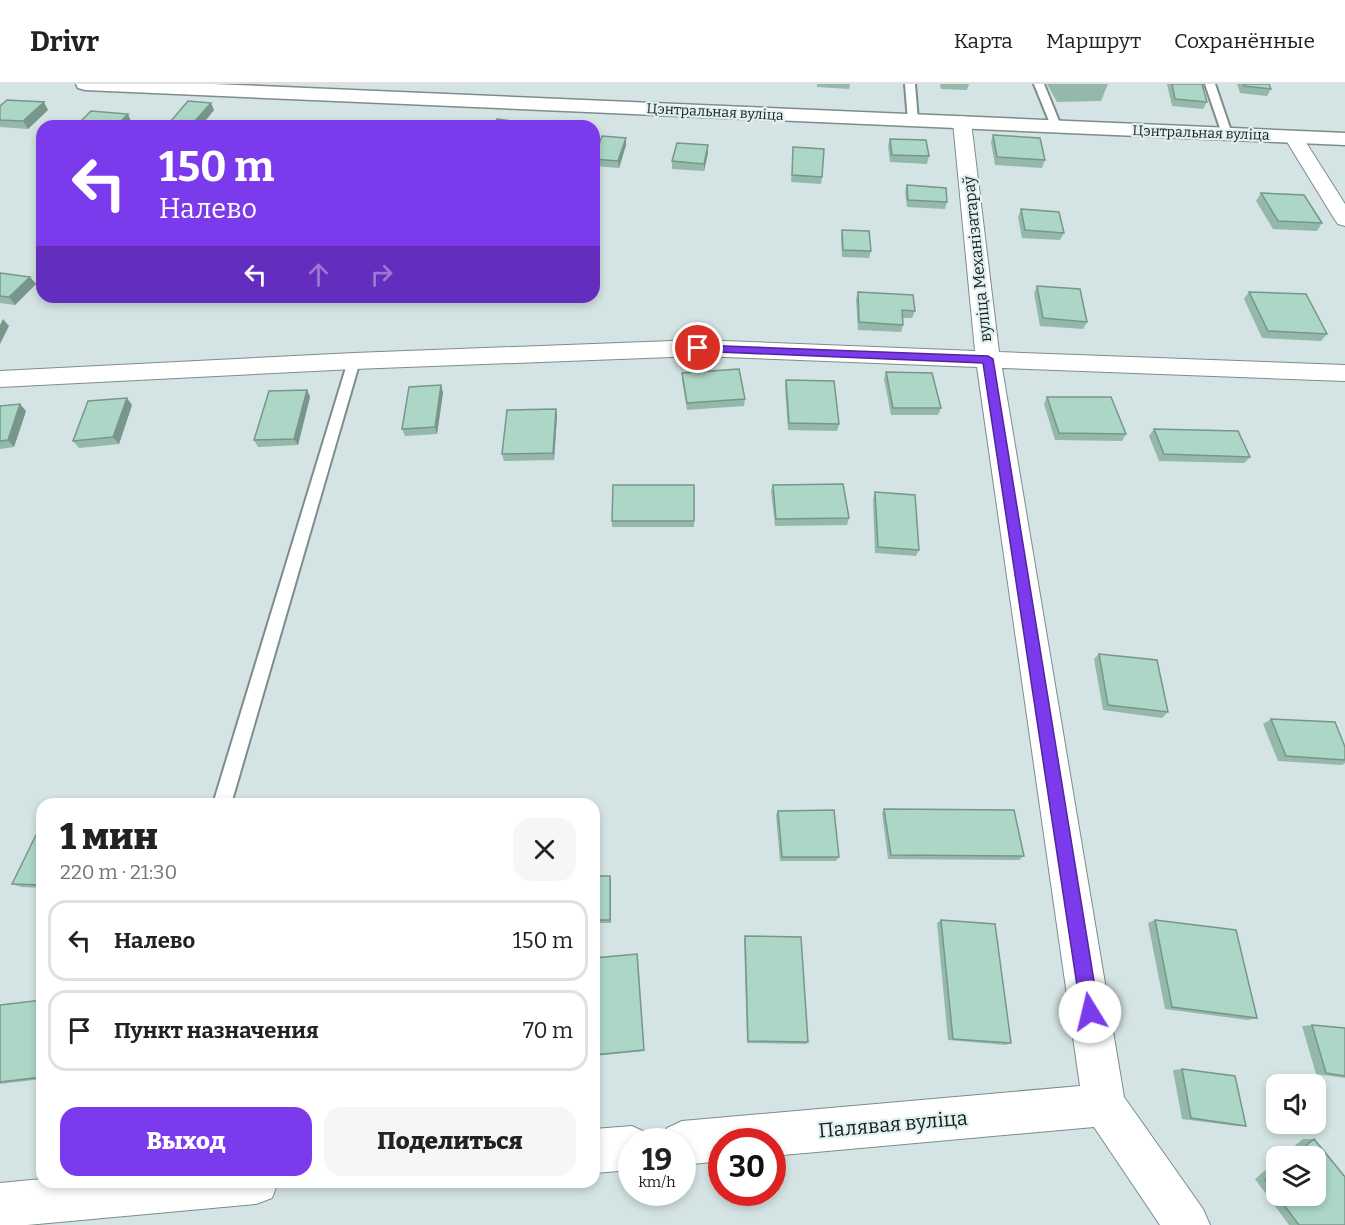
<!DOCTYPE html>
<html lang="ru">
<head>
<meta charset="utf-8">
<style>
	body { margin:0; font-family:Bitter,serif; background:#f6f6f6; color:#222; height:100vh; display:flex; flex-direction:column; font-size:22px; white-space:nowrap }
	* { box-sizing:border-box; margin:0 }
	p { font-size:20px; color:#767676 }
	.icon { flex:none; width:33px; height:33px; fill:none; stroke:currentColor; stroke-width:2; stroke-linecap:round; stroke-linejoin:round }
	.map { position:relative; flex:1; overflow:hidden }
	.sheet { position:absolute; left:36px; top:714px; width:564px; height:390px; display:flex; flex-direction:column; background:#fff; border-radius:18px; box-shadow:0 3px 9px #0003 }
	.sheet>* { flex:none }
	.hud { position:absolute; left:36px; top:36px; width:564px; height:183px; border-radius:18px; box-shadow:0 3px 9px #0003; background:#7c3aed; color:#fff; overflow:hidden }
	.fabs { position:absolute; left:1266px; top:990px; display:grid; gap:12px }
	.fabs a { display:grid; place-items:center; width:60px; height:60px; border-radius:12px; background:#fff; box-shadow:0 3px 9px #0003; font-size:30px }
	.speed { position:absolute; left:618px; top:1044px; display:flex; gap:12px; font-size:30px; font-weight:700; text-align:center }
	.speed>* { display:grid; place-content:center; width:78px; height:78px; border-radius:50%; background:#fff; box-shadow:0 3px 9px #0003; line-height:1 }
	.speed small { font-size:15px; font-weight:400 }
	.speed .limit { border:9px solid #d22; background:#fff; color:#111 }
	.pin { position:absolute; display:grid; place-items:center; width:51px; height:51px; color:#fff; margin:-26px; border:3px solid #fff; border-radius:50%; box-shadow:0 2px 6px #0007 }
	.me { position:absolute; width:66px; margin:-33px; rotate:351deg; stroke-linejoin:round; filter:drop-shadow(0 0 4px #0008) }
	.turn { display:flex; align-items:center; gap:21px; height:126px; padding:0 24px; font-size:27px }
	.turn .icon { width:78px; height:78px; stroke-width:2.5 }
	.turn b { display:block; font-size:42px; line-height:51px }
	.lanes { display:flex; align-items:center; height:57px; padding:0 24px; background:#0003; justify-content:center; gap:30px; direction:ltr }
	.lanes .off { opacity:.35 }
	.round { display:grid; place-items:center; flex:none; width:63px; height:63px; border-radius:18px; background:#f6f6f6 }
	.summary { display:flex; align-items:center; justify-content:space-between; height:102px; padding:0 24px }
	h1 { font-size:36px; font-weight:800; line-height:45px }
	.button { display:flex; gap:12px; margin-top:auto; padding:12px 24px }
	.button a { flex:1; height:69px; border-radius:18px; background:#7c3aed; color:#fff; font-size:24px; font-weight:800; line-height:69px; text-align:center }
	.button a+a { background:#f6f6f6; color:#222 }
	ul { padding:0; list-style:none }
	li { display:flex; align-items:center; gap:18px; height:81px; margin:0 12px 9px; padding:0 12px; border:3px solid #e0e0e0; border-radius:18px }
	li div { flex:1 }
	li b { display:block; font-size:22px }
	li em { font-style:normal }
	header { display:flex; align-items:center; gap:36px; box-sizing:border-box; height:84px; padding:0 30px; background:#fff; border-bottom:2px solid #e0e0e0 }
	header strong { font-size:28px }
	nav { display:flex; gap:33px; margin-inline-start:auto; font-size:21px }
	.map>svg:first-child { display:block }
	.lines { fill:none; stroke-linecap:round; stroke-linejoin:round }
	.service-casing { stroke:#7e8c8c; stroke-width:4 }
	.minor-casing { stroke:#7e8c8c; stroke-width:2 }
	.tertiary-casing { stroke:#7e8c8c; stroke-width:3 }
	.service { fill:#fff; fill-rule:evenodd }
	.minor { fill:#fff; fill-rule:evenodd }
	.tertiary { fill:#fff; fill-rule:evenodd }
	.wall { fill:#94b9aa }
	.shaded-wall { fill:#78968b }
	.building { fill:#acd7c6; stroke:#78968b; stroke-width:1.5 }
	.route { fill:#7c3aed; stroke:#51269a; stroke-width:1.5 }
	.labels { text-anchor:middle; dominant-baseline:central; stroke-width:4.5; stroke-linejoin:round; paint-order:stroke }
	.far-street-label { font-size:14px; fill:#171d1d; stroke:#e1f1f0 }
	.street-label { font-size:16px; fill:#171d1d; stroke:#e1f1f0 }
	.near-street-label { font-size:20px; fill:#171d1d; stroke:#e1f1f0 }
</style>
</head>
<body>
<header>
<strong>Drivr</strong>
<nav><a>Карта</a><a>Маршрут</a><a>Сохранённые</a></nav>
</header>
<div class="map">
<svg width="1345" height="1141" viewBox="0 0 1345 1141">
	<rect width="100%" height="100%" fill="#d4e3e3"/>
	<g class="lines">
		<defs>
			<path id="service" d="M 905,0 L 915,0 L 918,37 L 913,40 L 908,37 Z
				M 1034,0 L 1044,0 L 1061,42 L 1059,44 L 1051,42 Z
				M 1205,0 L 1215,0 L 1232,50 L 1230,52 L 1222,50 Z
				M 354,273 L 360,277 L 231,720 L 213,720 L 348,277 Z"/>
			<path id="minor" d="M 962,32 L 969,34 L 971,38 L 999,268 L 1345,281 L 1345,297 L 1002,284 L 1124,1013 L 1203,1125 L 1210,1141 L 1160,1141 L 1094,1043 L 772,1072 L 772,1058 L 722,1058 L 722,1077 L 682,1081 L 682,1058 L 661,1058 L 667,1044 L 682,1037 L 1080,1002 L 977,283 L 698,272 L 354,285 L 0,303 L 0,287 L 354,269 L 698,256 L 975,267 L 953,38 L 955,34 Z
				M 1293,47 L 1300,49 L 1345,120 L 1345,142 L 1338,140 L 1335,136 L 1284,53 L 1286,49 Z
				M 632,1042 L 647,1049 L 651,1058 L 632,1058 L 632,1086 L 594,1089 L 594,1045 Z
				M 42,1095 L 42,1098 L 278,1098 L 272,1114 L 256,1120 L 27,1141 L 0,1141 L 0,1099 Z"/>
			<path id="tertiary" d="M 76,0 L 213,0 L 1345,49 L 1345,61 L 85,6 L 78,4 Z"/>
		</defs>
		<use href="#service" class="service-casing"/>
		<use href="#minor" class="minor-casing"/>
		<use href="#tertiary" class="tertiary-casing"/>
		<use href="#service" class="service"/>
		<use href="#minor" class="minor"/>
		<use href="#tertiary" class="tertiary"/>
	</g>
	<path class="wall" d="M 817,0 L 850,0 L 849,5 L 817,3 Z
		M 940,0 L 969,0 L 967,6 L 941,5 Z
		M 1047,0 L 1108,0 L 1101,17 L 1057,18 Z
		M 1167,0 L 1202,0 L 1207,18 L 1203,25 L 1172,22 Z
		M 1237,0 L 1269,0 L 1271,5 L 1267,12 L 1240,9 Z
		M 0,22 L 48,26 L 28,45 L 0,43 Z
		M 214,26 L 201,42 L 172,42 L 170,38 Z
		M 993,51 L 1045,76 L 1042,84 L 995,81 L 991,58 Z
		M 626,54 L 626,61 L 619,84 L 595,82 L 594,75 Z
		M 890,55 L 929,72 L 927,80 L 890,78 L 888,62 Z
		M 708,61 L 708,69 L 704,87 L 672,85 L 672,77 Z
		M 793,71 L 822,93 L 821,100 L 791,98 Z
		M 907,101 L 947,118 L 945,125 L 907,123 L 905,108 Z
		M 1261,109 L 1322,139 L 1317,147 L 1273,145 L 1256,117 Z
		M 1021,125 L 1064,149 L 1060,156 L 1022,154 L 1018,133 Z
		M 842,146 L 871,167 L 869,174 L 842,173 L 841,153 Z
		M 0,189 L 30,193 L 36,200 L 15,221 L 0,219 Z
		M 1037,202 L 1087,238 L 1083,245 L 1040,242 L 1034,209 Z
		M 858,208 L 915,227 L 912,234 L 903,234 L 903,241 L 901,248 L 858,246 L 856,215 Z
		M 1249,208 L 1327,250 L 1321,257 L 1262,254 L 1244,215 Z
		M 886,288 L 941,324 L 938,331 L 891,331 L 884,295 Z
		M 682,289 L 745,315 L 744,322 L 687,326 L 682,296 Z
		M 786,296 L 839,340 L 837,347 L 788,346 L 785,303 Z
		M 441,301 L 443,309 L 437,350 L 405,352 L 402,345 Z
		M 307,306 L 310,313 L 298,361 L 258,363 L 254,356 Z
		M 1047,313 L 1126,350 L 1122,357 L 1055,356 L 1044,320 Z
		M 20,320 L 26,327 L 14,363 L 0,365 L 0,322 Z
		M 132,321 L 119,360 L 79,364 L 73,357 Z
		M 556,325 L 557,332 L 554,376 L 504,377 L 502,370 Z
		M 1154,345 L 1250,373 L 1244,379 L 1159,377 L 1149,352 Z
		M 773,401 L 849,434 L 847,441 L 775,442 L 771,407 Z
		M 875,408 L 919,466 L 916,472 L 875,469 L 873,415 Z
		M 612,437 L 694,437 L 694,443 L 612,443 Z
		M 1099,570 L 1168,628 L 1162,634 L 1103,626 L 1094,575 Z
		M 1271,635 L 1345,663 L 1345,679 L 1342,681 L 1278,677 L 1263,640 Z
		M 884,725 L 1024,772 L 1019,776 L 888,775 L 882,729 Z
		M 778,727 L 839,773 L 836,777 L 780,777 L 776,731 Z
		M 42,750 L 42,804 L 22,803 L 12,800 Z
		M 594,792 L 611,796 L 611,839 L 594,839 Z
		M 941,836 L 1011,959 L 1006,961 L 948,956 L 937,839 Z
		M 1155,836 L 1257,934 L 1248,936 L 1165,925 L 1148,839 Z
		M 745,852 L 808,958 L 806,960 L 747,959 L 744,855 Z
		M 638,873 L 644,967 L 594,972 L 594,874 Z
		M 42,916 L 42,995 L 0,1000 L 0,921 Z
		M 1312,941 L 1345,944 L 1345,994 L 1316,990 L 1302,942 Z
		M 1182,985 L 1246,1042 L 1237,1042 L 1182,1035 L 1173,986 Z
		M 1303,1055 L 1314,1055 L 1345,1141 L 1289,1141 L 1255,1095 L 1276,1077 L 1276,1112 L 1316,1072 L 1282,1072 Z"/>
	<path class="shaded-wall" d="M 44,18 L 48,26 L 28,45 L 23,37 Z
		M 211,19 L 214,26 L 201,42 L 195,42 L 193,39 Z
		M 128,30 L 131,37 L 127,42 L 116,42 Z
		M 626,54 L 626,61 L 619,84 L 618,77 Z
		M 708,61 L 708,69 L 704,87 L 704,80 Z
		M 30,193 L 36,200 L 15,221 L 9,213 Z
		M 3,235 L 9,242 L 0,260 L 0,241 Z
		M 441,301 L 443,309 L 437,350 L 435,343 Z
		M 307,306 L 310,313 L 298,361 L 294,355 Z
		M 127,314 L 132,321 L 119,360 L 113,353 Z
		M 20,320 L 26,327 L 14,363 L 8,356 Z
		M 556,325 L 557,332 L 554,376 L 553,369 Z
		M 610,792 L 611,796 L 611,839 L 610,836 Z"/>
	<path class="building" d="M 1172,0 L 1202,0 L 1207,18 L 1175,15 Z
		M 1243,0 L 1269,0 L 1271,5 L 1244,2 Z
		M 7,16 L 44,18 L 23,37 L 0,36 L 0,22 Z
		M 188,17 L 211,19 L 193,39 L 170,38 Z
		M 91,27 L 128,30 L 116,42 L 76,42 Z
		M 497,35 L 518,38 L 516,42 L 493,42 Z
		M 993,51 L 1040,54 L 1045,76 L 997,73 Z
		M 602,52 L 626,54 L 618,77 L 594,75 Z
		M 890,55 L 926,56 L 929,72 L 892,71 Z
		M 677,59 L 708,61 L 704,80 L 672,77 Z
		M 793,63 L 824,65 L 822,93 L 792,91 Z
		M 907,101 L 946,104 L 947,118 L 908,116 Z
		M 1261,109 L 1304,111 L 1322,139 L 1278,137 Z
		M 1021,125 L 1059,128 L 1064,149 L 1025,146 Z
		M 842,146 L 869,147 L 871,167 L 843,166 Z
		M 0,189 L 30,193 L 9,213 L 0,212 Z
		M 1037,202 L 1080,205 L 1087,238 L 1043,234 Z
		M 858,208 L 913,211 L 915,227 L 902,226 L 903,241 L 859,238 Z
		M 1249,208 L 1306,210 L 1327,250 L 1268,247 Z
		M 739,285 L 745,315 L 687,319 L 682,289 Z
		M 886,288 L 932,289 L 941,324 L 893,324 Z
		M 786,296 L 834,297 L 839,340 L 789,339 Z
		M 441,301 L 435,343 L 402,345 L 409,303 Z
		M 307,306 L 294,355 L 254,356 L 269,307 Z
		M 1047,313 L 1111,313 L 1126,350 L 1059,349 Z
		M 127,314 L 113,353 L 73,357 L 88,317 Z
		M 20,320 L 8,356 L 0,357 L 0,322 Z
		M 556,325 L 553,369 L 502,370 L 507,326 Z
		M 1154,345 L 1238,347 L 1250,373 L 1164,370 Z
		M 843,400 L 849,434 L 776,435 L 773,401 Z
		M 613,401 L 694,401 L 694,437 L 612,437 Z
		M 875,408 L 915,411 L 919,466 L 878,463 Z
		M 1099,570 L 1157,576 L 1168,628 L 1108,621 Z
		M 1271,635 L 1335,638 L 1345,663 L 1345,676 L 1286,672 Z
		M 884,725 L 1014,726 L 1024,772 L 891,771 Z
		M 834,726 L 839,773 L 782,773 L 778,727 Z
		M 37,749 L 42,750 L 42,801 L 12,800 Z
		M 594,792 L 610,792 L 610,836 L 594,836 Z
		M 941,836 L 995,840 L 1011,959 L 953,955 Z
		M 1155,836 L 1236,846 L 1257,934 L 1172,923 Z
		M 745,852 L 801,853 L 808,958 L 748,957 Z
		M 637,870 L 644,966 L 594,971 L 594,874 Z
		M 42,916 L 42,993 L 0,998 L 0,921 Z
		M 1312,941 L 1345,944 L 1345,992 L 1326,989 Z
		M 1182,985 L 1235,992 L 1246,1042 L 1191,1034 Z
		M 1314,1055 L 1345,1093 L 1345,1141 L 1299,1141 L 1265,1096 L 1276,1086 L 1276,1112 L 1316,1112 L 1316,1072 L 1293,1072 Z"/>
	<path class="route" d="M 698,261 L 988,272 L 993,275 L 1099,928 L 1096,934 L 1090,936 L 1084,934 L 1081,928 L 983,279 L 695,267 L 693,264 Z"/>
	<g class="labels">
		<g class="far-street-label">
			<text transform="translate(715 28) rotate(3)">Цэнтральная вуліца</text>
			<text transform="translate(1201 49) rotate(2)">Цэнтральная вуліца</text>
		</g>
		<g class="street-label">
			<text transform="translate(977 175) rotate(-96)">вуліца Механізатараў</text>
		</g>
		<g class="near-street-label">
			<text transform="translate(893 1040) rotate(-5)">Палявая вуліца</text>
		</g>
	</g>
</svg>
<div class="fabs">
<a><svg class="icon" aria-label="sound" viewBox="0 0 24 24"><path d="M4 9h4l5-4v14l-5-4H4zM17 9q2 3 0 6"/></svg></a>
<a><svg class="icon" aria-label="layers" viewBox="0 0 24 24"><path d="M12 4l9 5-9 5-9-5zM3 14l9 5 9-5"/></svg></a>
</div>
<div class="speed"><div>19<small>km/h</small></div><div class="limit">30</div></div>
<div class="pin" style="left:698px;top:264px;background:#d93025"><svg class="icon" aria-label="arrive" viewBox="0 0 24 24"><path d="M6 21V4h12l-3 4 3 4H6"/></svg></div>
<svg class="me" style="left:1090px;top:928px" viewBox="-20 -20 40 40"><circle r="19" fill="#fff"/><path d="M0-13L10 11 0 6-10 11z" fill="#7c3aed"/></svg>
<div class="hud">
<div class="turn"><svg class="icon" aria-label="left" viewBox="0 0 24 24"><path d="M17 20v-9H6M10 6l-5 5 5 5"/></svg><div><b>150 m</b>Налево</div></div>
<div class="lanes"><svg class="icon" aria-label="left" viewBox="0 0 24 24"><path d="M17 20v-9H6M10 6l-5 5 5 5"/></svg><svg class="icon off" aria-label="ahead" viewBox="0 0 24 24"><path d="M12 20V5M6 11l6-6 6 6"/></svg><svg class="icon off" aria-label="right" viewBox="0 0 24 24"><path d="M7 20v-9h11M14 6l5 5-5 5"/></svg></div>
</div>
<section class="sheet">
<div class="summary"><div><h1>1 мин</h1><p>220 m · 21:30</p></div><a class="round"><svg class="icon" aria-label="close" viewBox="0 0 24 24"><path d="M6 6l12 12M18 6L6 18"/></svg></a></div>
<ul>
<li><svg class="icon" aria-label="left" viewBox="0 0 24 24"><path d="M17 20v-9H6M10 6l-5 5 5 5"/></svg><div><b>Налево</b></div><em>150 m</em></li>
<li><svg class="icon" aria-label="arrive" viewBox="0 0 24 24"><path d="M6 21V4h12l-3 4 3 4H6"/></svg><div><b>Пункт назначения</b></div><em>70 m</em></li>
</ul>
<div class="button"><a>Выход</a><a>Поделиться</a></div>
</section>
</div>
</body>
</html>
